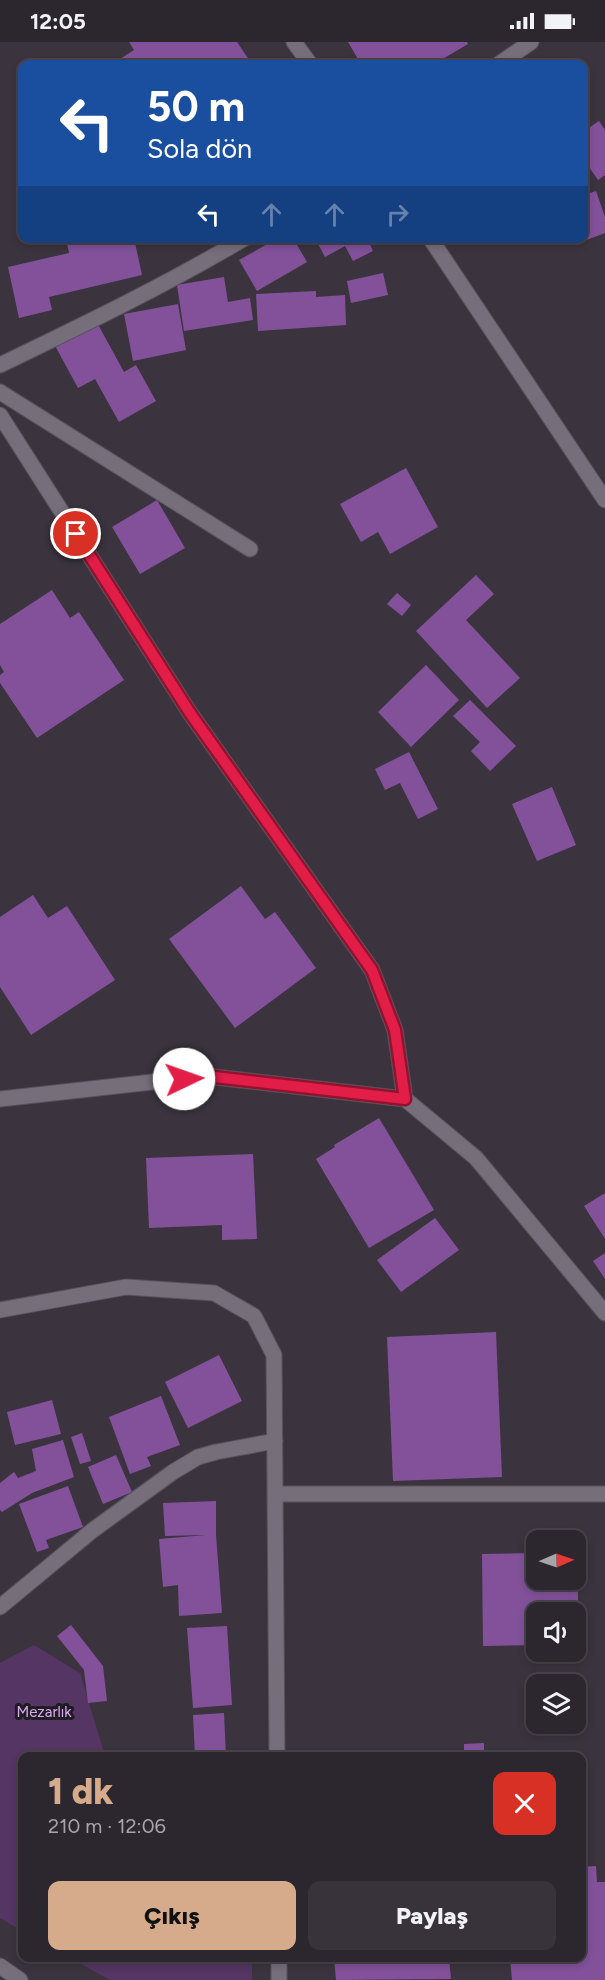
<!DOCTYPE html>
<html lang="tr">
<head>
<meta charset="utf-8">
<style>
	body { margin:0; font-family:Figtree,sans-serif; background:#38333b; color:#f1f3f6; height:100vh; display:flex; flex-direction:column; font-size:22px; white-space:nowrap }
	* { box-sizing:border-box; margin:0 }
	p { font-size:20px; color:#a6a5aa }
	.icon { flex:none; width:33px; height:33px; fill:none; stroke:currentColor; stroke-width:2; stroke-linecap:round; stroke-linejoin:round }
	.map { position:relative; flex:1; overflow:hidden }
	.side { position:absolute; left:18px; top:1710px; width:568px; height:210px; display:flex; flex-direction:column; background:#2c272f; border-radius:12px; box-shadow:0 3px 9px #0003,0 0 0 2px #48444b }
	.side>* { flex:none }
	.hud { position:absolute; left:18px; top:18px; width:570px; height:183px; border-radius:12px; box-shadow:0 3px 9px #0003,0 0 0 2px #48444b; background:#1a4fa0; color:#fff; overflow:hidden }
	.needle { width:39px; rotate:88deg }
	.tools { position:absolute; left:526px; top:1488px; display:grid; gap:12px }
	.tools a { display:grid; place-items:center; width:60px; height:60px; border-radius:12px; background:#2c272f; box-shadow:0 3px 9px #0003,0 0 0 2px #48444b; font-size:30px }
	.pin { position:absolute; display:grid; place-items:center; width:51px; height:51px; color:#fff; margin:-26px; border:3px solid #fff; border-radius:50%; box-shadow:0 2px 6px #0007 }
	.me { position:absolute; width:66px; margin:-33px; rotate:87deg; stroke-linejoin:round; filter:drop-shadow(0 0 4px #0008) }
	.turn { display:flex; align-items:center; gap:21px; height:126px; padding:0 30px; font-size:27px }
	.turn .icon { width:78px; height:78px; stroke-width:2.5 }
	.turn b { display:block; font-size:42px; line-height:51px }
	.lanes { display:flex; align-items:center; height:57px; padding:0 30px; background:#0003; justify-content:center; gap:30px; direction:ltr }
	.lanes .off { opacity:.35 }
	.round { display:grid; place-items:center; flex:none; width:63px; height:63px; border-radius:12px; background:#38333b }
	.summary { display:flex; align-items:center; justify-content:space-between; height:102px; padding:0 30px }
	h1 { font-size:36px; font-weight:800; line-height:45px; color:#d6ab8b }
	.action { display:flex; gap:12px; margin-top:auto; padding:12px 30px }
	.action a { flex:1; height:69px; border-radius:12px; background:#d6ab8b; color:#111; font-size:24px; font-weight:800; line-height:69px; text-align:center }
	.action a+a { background:#38333b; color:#f1f3f6 }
	.status { display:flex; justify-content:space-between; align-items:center; height:42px; padding:0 30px; background:#2c272f; direction:ltr }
	.status svg { height:16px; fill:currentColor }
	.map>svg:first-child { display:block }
	.green { fill:#543563 }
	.building { fill:#82519a }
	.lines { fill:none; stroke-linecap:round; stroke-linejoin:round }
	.minor-casing { stroke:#58525b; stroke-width:17 }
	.secondary-casing { stroke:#58525b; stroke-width:17 }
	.minor { stroke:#766e7b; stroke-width:15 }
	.secondary { stroke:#766e7b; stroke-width:15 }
	.route-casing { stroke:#92132f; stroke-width:15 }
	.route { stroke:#e11d48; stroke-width:10 }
	.labels { text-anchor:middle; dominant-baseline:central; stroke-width:6; stroke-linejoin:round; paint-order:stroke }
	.park-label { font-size:15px; fill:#dea9f9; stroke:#201d22 }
</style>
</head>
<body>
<div class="status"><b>12:05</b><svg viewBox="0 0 49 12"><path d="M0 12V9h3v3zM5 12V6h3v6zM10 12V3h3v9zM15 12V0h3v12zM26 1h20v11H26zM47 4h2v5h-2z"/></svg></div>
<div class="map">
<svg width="605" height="1938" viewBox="0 0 605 1938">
	<rect width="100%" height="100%" fill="#3b343f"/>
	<path class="green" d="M 34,1603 L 80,1631 L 105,1714 L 22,1714 L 22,1889 L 0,1876 L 0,1621 Z
		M 70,1916 L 252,1916 L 252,1938 L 110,1938 Z"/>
	<path class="building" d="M 129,0 L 237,0 L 252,22 L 124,22 L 120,17 L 134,8 Z
		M 348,0 L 467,0 L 468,2 L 434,22 L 361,22 Z
		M 599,79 L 605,88 L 605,133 L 598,138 L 584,118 L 584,89 Z
		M 596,149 L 605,175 L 605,191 L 578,201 L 576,196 L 584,196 L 584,153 Z
		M 66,196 L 134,196 L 142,233 L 49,255 L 52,268 L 19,276 L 8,225 L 69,211 Z
		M 278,196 L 293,196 L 307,220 L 257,249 L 239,218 Z
		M 315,196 L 367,196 L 373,209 L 353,219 L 345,204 L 325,215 Z
		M 383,231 L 388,253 L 351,261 L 347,239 Z
		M 224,235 L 228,260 L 250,256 L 253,278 L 184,289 L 177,243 Z
		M 316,249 L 316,255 L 345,253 L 346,283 L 258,289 L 256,252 Z
		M 178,262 L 186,308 L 133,319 L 124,272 Z
		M 95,277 L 124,330 L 136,323 L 156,359 L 119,380 L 95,337 L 78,346 L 53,300 Z
		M 406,426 L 438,485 L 390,512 L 378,490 L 361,500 L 340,462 Z
		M 157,458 L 185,506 L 140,532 L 112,485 Z
		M 476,533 L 494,552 L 466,578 L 520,636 L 487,666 L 416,589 Z
		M 52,548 L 70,576 L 79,570 L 124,638 L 37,696 L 0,641 L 0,633 L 4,630 L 0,623 L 0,582 Z
		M 397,551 L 411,563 L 402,574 L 387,562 Z
		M 426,623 L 459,658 L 411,705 L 378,670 Z
		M 470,658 L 516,704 L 490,729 L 471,709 L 480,700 L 453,674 Z
		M 409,710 L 438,767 L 418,777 L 400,741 L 385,748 L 375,727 Z
		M 552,745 L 576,803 L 537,819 L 512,762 Z
		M 241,844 L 265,877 L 275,870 L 316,926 L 235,986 L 169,897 Z
		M 33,853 L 48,876 L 67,864 L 115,938 L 31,993 L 0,945 L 0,875 Z
		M 379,1076 L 434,1168 L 369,1206 L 316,1117 L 335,1105 L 334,1103 Z
		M 253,1112 L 257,1197 L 222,1198 L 222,1183 L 149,1186 L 146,1116 Z
		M 605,1151 L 605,1197 L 584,1164 Z
		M 435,1176 L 459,1208 L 401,1250 L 377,1218 Z
		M 605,1211 L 605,1237 L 593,1219 Z
		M 496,1290 L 502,1435 L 393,1439 L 387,1295 Z
		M 219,1313 L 242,1359 L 188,1386 L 165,1340 Z
		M 161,1354 L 180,1403 L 147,1415 L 151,1424 L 130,1432 L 109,1375 Z
		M 52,1358 L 61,1392 L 15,1403 L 7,1370 Z
		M 82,1391 L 91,1419 L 80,1422 L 71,1395 Z
		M 63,1398 L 74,1435 L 32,1451 L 2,1470 L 0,1468 L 0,1441 L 14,1430 L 18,1436 L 36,1429 L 32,1407 Z
		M 116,1413 L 132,1450 L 103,1462 L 88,1425 Z
		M 68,1444 L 83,1485 L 46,1498 L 49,1506 L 37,1510 L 19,1462 Z
		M 216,1459 L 216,1493 L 222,1571 L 179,1574 L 178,1543 L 163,1545 L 159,1497 L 206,1493 L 165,1494 L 163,1461 Z
		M 537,1511 L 537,1538 L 578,1538 L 578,1570 L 537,1570 L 537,1603 L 483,1604 L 482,1512 Z
		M 71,1583 L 103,1624 L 107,1659 L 88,1661 L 84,1628 L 57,1594 Z
		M 227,1584 L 232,1663 L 193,1666 L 187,1586 Z
		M 224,1671 L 226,1714 L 195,1714 L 193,1673 Z
		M 484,1701 L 484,1714 L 464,1714 L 464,1702 Z
		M 596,1824 L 597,1840 L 605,1840 L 605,1938 L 512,1938 L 510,1916 L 582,1916 L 582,1825 Z
		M 334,1916 L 449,1916 L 451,1937 L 336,1938 Z"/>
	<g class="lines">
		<defs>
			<path id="minor" d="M 294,0 L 310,22
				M 499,22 L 531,0
				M 430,196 L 605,458
				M 0,323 C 83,283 166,243 245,196
				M 0,350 L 250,507
				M 0,373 L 190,671 L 372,928 L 395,988 L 405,1057
				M 0,1057 L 206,1034 L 405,1057 L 476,1116 L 605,1271
				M 0,1268 L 126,1245 L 214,1251 L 254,1274 L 274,1313 L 277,1714
				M 275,1452 L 605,1452
				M 0,1565 L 93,1488 L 173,1430 L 198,1415 L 216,1410 L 275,1399
				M 279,1916 L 279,1938"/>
			<path id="secondary" d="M 0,1924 L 20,1938"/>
		</defs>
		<use href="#minor" class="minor-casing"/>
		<use href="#secondary" class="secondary-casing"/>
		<use href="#minor" class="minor"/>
		<use href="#secondary" class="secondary"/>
	</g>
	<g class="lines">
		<defs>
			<path id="route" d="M 76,492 L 190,671 L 372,928 L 395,988 L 405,1057 L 206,1034 L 184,1037"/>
		</defs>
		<use href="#route" class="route-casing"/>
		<use href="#route" class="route"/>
	</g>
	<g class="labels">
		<g class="park-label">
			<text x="44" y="1670">Mezarlık</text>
		</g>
	</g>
</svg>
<div class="tools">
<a><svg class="needle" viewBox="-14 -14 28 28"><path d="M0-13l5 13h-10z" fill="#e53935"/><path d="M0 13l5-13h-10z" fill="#a6a5aa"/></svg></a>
<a><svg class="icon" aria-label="sound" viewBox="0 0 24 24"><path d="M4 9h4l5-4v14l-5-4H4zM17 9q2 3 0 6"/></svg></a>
<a><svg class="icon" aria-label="layers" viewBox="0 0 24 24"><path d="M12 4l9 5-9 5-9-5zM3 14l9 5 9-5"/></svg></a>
</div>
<div class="pin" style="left:76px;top:492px;background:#d93025"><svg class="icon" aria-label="arrive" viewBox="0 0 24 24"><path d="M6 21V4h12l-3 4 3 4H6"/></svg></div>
<svg class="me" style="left:184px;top:1037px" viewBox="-20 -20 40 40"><circle r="19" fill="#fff"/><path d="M0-13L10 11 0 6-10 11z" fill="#e11d48"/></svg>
<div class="hud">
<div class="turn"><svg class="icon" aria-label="left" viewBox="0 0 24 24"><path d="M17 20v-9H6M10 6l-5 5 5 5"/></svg><div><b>50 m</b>Sola dön</div></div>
<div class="lanes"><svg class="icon" aria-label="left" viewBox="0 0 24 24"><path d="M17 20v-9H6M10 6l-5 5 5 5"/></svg><svg class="icon off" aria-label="ahead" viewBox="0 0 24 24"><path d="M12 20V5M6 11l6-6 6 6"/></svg><svg class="icon off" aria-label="ahead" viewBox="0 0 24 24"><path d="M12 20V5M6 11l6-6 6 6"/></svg><svg class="icon off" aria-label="right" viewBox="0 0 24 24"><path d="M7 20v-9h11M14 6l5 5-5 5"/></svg></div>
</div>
<section class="side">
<div class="summary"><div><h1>1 dk</h1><p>210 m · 12:06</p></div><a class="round" style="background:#d93025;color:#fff"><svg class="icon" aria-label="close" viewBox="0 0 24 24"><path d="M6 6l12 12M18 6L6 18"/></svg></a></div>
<div class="action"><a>Çıkış</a><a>Paylaş</a></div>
</section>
</div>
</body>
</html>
